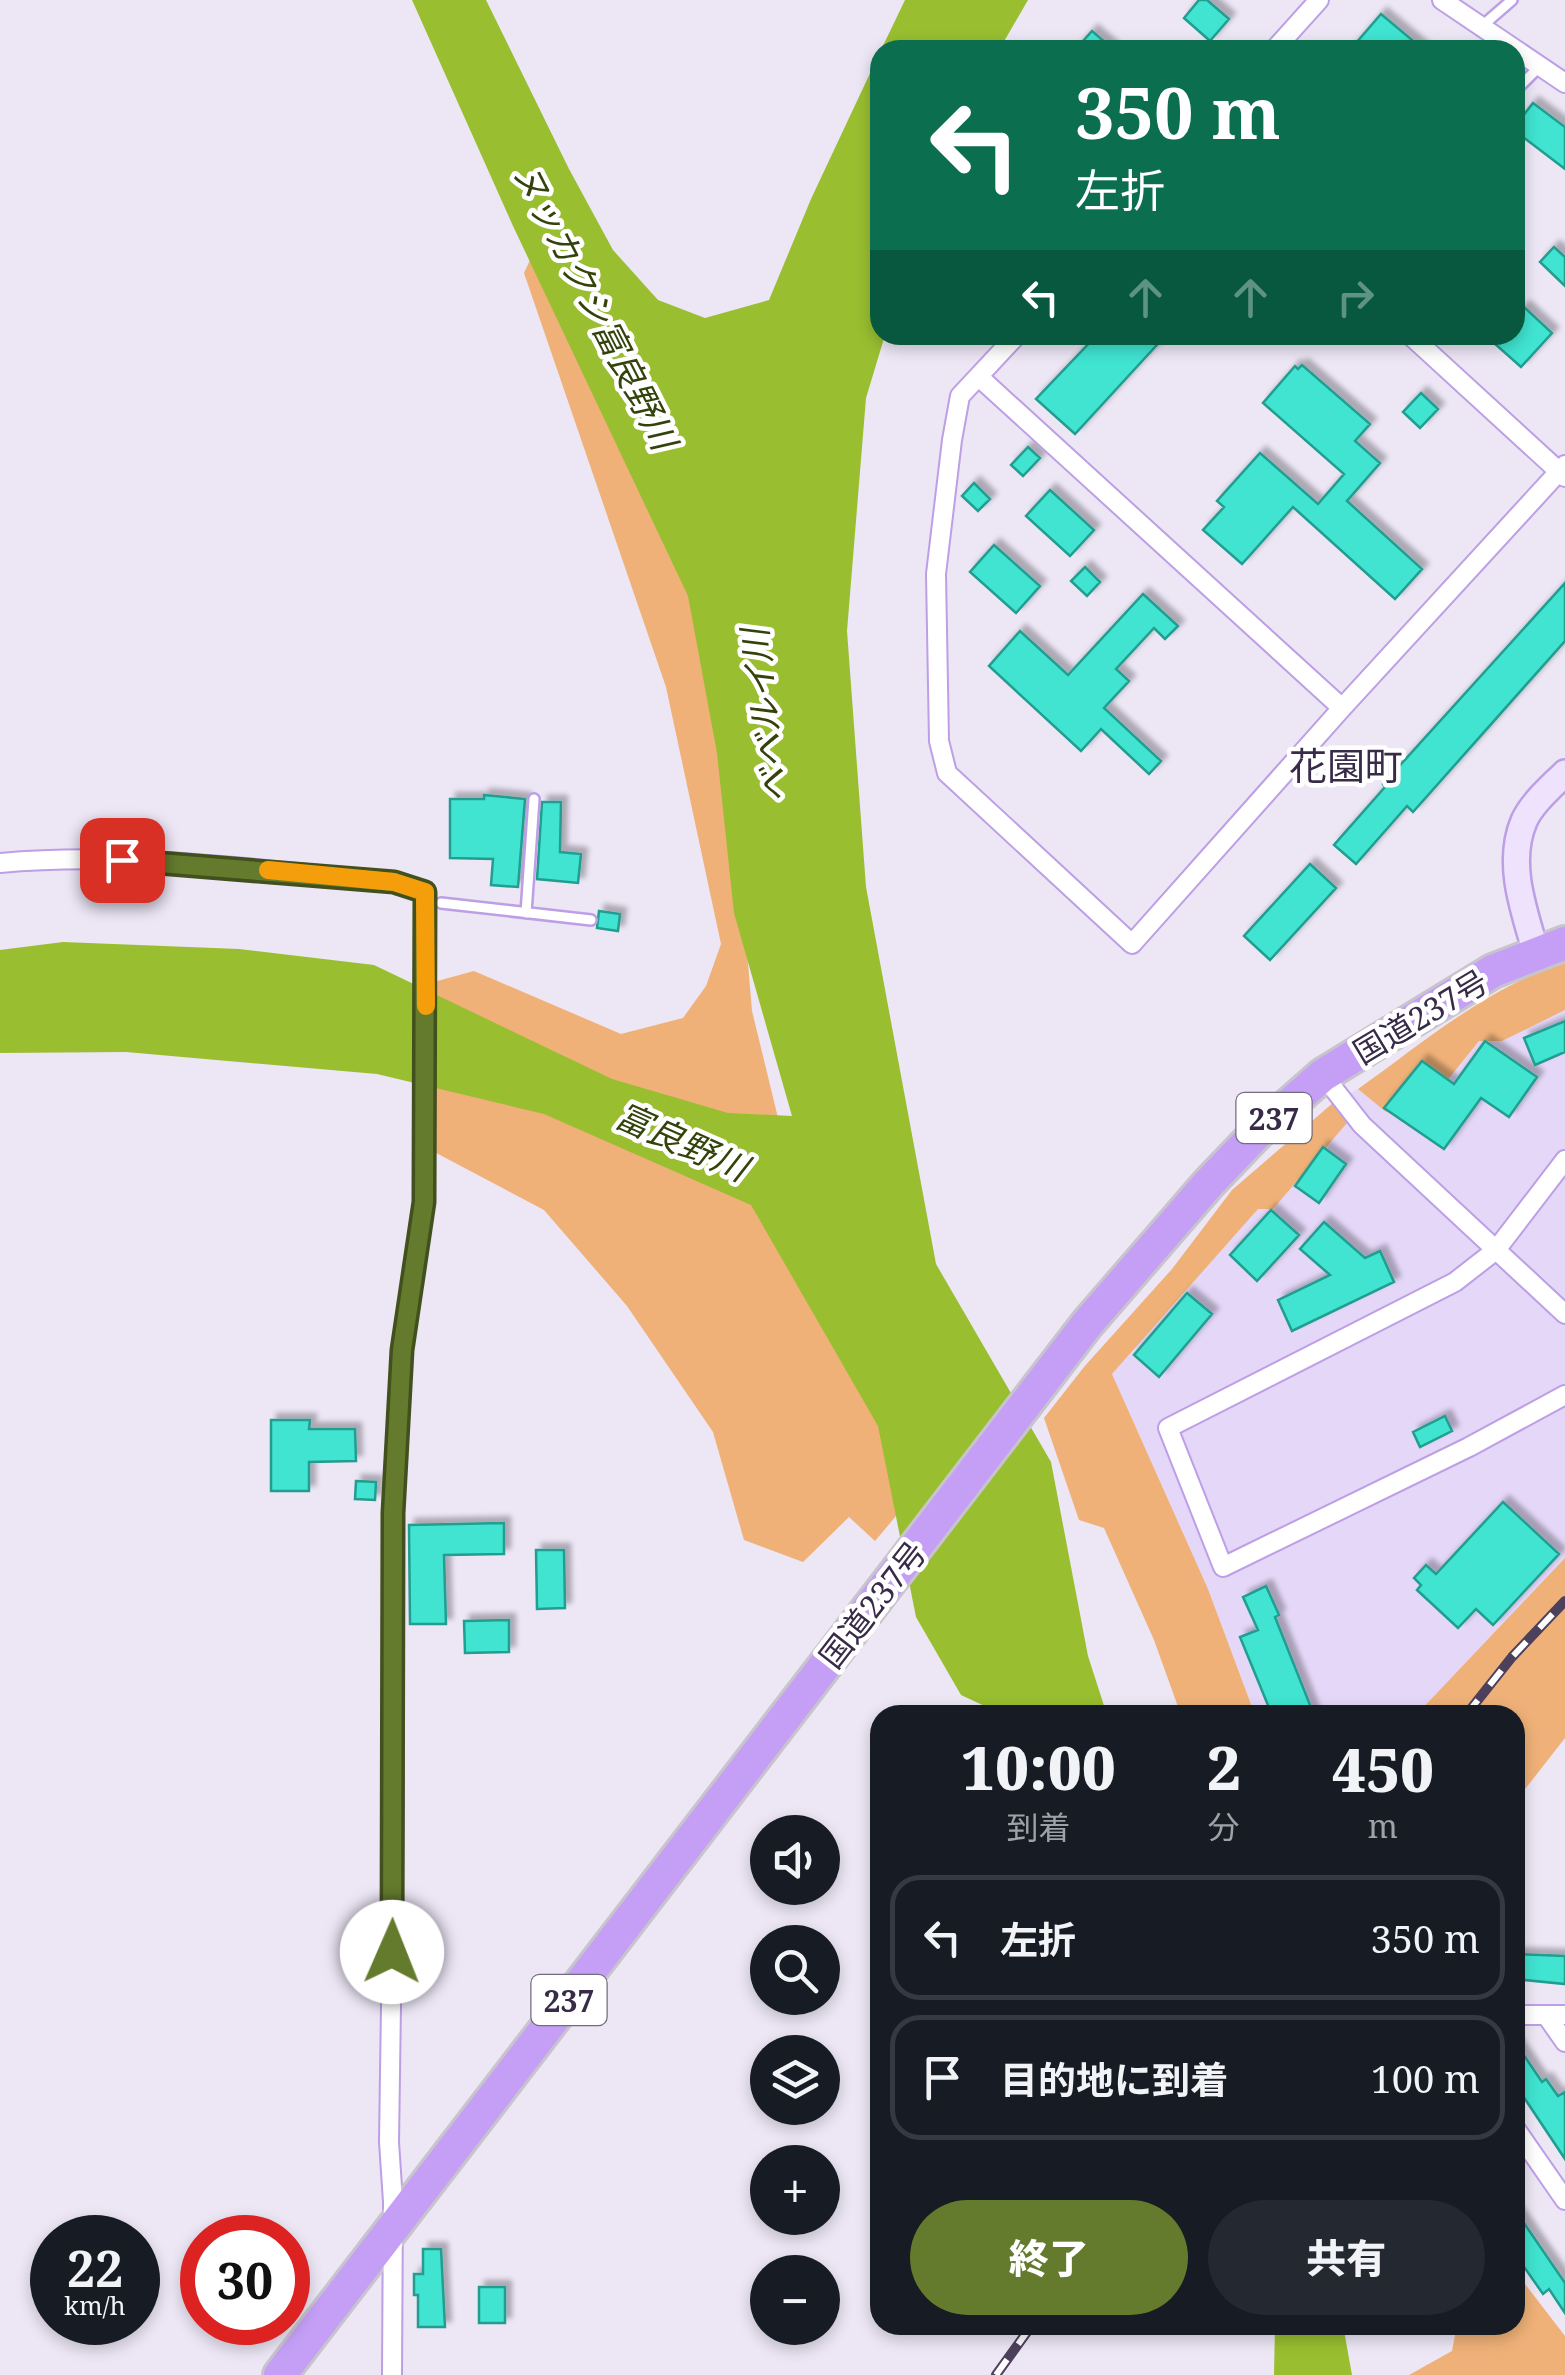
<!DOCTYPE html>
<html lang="ja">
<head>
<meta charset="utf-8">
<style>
	body { margin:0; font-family:"Noto Serif","Noto Sans JP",serif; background:#242831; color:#f1f3f6; height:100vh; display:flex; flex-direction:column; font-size:38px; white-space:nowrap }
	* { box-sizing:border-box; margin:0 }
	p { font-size:32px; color:#9ea1a6 }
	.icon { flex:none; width:55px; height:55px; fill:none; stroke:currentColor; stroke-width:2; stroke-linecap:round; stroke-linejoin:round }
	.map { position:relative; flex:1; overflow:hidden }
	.panel { position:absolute; left:870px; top:1705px; width:655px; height:630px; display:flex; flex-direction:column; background:#171b24; border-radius:30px; box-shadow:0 5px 15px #0003 }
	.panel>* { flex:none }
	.banner { position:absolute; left:870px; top:40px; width:655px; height:305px; border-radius:30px; box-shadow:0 5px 15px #0003; background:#0b6e4f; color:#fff; overflow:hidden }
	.fabs { position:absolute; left:750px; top:1815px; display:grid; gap:20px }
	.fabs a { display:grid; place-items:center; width:90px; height:90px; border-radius:50%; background:#171b24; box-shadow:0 5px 15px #0003; font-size:50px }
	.speed { position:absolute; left:30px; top:2215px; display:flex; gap:20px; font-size:50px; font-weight:700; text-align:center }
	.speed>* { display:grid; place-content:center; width:130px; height:130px; border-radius:50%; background:#171b24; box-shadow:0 5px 15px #0003; line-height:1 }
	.speed small { font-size:25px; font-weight:400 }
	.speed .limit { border:15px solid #d22; background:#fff; color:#111 }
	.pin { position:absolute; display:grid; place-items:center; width:85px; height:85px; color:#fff; margin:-42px; border-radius:20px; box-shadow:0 5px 15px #0006 }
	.me { position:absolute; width:110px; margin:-55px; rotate:1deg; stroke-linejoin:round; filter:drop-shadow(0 0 8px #0008) }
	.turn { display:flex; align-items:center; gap:35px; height:210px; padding:0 40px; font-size:45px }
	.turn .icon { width:130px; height:130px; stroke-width:2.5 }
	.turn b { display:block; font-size:70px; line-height:85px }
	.lanes { display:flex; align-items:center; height:95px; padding:0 40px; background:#0003; justify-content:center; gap:50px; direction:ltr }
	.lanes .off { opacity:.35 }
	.eta { display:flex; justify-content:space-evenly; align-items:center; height:170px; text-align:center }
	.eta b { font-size:60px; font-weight:800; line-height:70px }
	.button { display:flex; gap:20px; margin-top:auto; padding:20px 40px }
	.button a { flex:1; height:115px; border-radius:60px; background:#647b2d; color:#fff; font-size:40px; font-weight:800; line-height:115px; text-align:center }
	.button a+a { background:#242831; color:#f1f3f6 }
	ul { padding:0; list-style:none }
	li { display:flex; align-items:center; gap:30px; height:125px; margin:0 20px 15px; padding:0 20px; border:5px solid #363941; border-radius:30px }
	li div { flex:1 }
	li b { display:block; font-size:38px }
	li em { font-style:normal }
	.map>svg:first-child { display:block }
	.built { fill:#e4d7f8 }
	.green { fill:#efb178 }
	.water { fill:#99be30 }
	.building { fill:#3fe4d1; stroke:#219d90; stroke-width:2.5; filter:url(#shadow) }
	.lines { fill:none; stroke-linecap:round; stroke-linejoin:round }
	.lane-casing { stroke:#bd9fe6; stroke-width:14 }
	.street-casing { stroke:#bd9fe6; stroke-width:22 }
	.secondary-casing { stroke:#bd9fe6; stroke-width:30 }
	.highway-casing { stroke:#c7c4cc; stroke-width:38 }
	.lane { stroke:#fff; stroke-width:9 }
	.street { stroke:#fff; stroke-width:18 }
	.secondary { stroke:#eee2fc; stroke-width:25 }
	.highway { stroke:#c59ff6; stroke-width:32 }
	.rail-casing { stroke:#4d405c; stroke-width:10 }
	.rail { stroke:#fff; stroke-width:6; stroke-dasharray:19; stroke-linecap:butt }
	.route-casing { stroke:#41501d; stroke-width:25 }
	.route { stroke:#647b2d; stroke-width:18 }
	.slow { stroke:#f59e0b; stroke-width:18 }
	.labels { text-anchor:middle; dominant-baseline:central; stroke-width:9; stroke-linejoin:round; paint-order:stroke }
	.shield { fill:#fff; stroke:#746b7f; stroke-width:2.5 }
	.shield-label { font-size:30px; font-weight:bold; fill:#382b48 }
	.street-label { font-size:32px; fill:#382b48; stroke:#fff }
	.water-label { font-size:35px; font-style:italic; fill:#34430c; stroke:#fff }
	.quarter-label { font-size:38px; fill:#382b48; stroke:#fff }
</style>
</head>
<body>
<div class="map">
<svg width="1565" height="2375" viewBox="0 0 1565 2375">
	<defs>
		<filter id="shadow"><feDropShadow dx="6" dy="-6" stdDeviation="2.5" flood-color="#0004"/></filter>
	</defs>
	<rect width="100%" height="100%" fill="#ece6f5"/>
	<path class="built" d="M 1565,1010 L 1565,1558 L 1416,1715 L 1255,1715 L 1208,1589 L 1112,1374 L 1258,1209 L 1273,1209 L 1334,1102 L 1358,1089 L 1387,1111 L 1425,1071 L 1446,1082 L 1479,1041 L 1502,1041 Z"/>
	<path class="green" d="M 536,247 L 691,529 L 728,727 L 752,1011 L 779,1122 L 898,1475 L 896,1516 L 875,1541 L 849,1517 L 803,1562 L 744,1540 L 713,1432 L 627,1306 L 544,1210 L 423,1146 L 408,989 L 474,971 L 621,1034 L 683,1018 L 706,986 L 721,944 L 666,687 L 524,273 Z
		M 1565,963 L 1565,1010 L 1502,1041 L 1479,1041 L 1446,1082 L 1425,1071 L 1386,1112 L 1358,1089 C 1423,1043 1487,987 1565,963 Z
		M 1334,1102 L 1353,1116 L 1273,1209 L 1258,1209 L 1112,1374 L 1208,1589 L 1255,1715 L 1181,1715 L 1154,1640 L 1104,1528 L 1079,1520 L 1044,1418 L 1084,1367 L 1172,1269 L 1232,1190 Z
		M 1565,1558 L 1565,1738 L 1515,1802 L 1515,1715 L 1416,1715 Z
		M 1515,2271 L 1565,2336 L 1565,2375 L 1409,2375 L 1452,2351 L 1456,2330 L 1453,2325 L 1515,2325 Z"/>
	<path class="water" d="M 412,0 L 486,0 L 569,169 L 613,250 L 658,300 L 705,318 L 769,300 L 811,199 L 880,52 L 880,335 L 885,335 L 866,398 L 847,631 L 866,887 L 936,1264 L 1051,1462 L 1088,1656 L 1107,1715 L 1004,1715 L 961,1695 L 916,1617 L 878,1426 L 751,1205 L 544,1114 L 377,1074 L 126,1052 L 0,1053 L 0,950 L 63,942 L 239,949 L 374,965 L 612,1079 L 728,1113 L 792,1116 L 734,913 L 717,753 L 688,596 L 513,226 Z
		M 905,0 L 1028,0 L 999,50 L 881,50 Z
		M 1275,2325 L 1343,2325 L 1352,2375 L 1274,2375 Z"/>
	<path class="building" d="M 1199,0 L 1207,0 L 1229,19 L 1210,41 L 1184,18 Z
		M 1381,14 L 1424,50 L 1388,50 L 1380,43 L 1374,50 L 1350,50 Z
		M 1092,31 L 1114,50 L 1075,50 Z
		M 1533,103 L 1565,127 L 1565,169 L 1515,131 L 1515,126 Z
		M 1554,247 L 1565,257 L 1565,286 L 1540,262 Z
		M 1524,307 L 1552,333 L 1521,367 L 1485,335 L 1515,335 L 1515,317 Z
		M 1097,335 L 1166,335 L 1075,434 L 1036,399 Z
		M 1302,365 L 1370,424 L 1355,441 L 1380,463 L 1347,501 L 1422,569 L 1395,599 L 1293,507 L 1242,564 L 1203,530 L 1224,507 L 1217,501 L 1260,453 L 1318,504 L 1344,474 L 1263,403 L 1295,366 L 1298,369 Z
		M 1421,393 L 1438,409 L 1420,428 L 1403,412 Z
		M 1028,447 L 1040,458 L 1023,476 L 1011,465 Z
		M 974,483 L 990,499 L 978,511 L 962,496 Z
		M 1050,490 L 1094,530 L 1070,556 L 1026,516 Z
		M 994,545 L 1040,586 L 1016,613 L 970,572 Z
		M 1085,567 L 1100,582 L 1087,596 L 1071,581 Z
		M 1565,583 L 1565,641 L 1413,812 L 1407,806 L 1356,864 L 1334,845 L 1385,787 L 1383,784 Z
		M 1143,594 L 1178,626 L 1165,639 L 1154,628 L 1116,669 L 1129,681 L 1104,708 L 1161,761 L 1149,774 L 1101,729 L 1081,751 L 989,666 L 1020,631 L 1068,675 Z
		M 484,795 L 525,799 L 518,887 L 491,885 L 493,859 L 450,858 L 450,799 L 484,799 Z
		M 542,802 L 561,802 L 560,852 L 581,854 L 578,883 L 537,879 Z
		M 1310,864 L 1336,888 L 1270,960 L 1244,936 Z
		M 599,911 L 620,914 L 618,931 L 597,928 Z
		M 1565,1021 L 1565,1052 L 1535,1065 L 1524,1038 Z
		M 1485,1041 L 1537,1077 L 1509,1117 L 1481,1098 L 1444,1149 L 1384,1108 L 1422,1061 L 1454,1084 Z
		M 1323,1147 L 1346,1164 L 1319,1203 L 1295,1186 Z
		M 1271,1210 L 1299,1235 L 1257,1281 L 1230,1255 Z
		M 1324,1222 L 1365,1258 L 1380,1251 L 1394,1282 L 1292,1331 L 1278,1300 L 1330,1275 L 1300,1249 Z
		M 1187,1293 L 1212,1314 L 1159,1377 L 1134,1355 Z
		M 1445,1416 L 1452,1431 L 1420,1447 L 1413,1432 Z
		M 271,1420 L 310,1420 L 309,1429 L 355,1429 L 356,1461 L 309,1462 L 309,1491 L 271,1491 Z
		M 356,1481 L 376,1482 L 375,1500 L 355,1499 Z
		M 1503,1502 L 1559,1554 L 1493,1625 L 1476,1609 L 1458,1628 L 1417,1590 L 1421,1585 L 1414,1578 L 1426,1565 L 1436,1574 Z
		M 504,1523 L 504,1554 L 444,1555 L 446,1624 L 410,1624 L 409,1525 Z
		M 536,1550 L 564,1550 L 565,1608 L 537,1609 Z
		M 1266,1586 L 1279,1615 L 1275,1617 L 1314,1715 L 1272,1715 L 1240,1637 L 1258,1630 L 1243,1597 Z
		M 509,1620 L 509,1652 L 465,1653 L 464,1621 Z
		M 1515,1954 L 1565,1956 L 1565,1984 L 1515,1979 Z
		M 1515,2042 L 1542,2082 L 1546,2079 L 1558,2096 L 1565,2092 L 1565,2159 L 1515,2084 Z
		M 1515,2210 L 1565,2283 L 1565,2313 L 1549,2289 L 1543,2294 L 1515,2254 Z
		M 423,2249 L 441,2249 L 445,2327 L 418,2327 L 418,2295 L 414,2295 L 414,2274 L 423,2274 Z
		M 479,2287 L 505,2287 L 505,2323 L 479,2323 Z"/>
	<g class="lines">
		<defs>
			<path id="lane" d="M 1482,26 L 1512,0
				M 1515,91 L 1540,66
				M 441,903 L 591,920
				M 526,913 L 534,799"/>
			<path id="street" d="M 1442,0 L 1565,83
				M 1274,50 L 1319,0
				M 1017,335 L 960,396 L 952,440 L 936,574 L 939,741 L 947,773 L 1132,944 L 1342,708 L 1565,465
				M 1410,335 L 1565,477
				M 979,377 L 1342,708
				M 0,863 C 132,851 263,871 394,882 L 425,892 L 424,1202 L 402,1351 L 393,1513 L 394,1800 L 389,2142 L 393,2202 L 392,2375
				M 1323,1075 L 1362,1125 L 1565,1314
				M 1565,1160 L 1496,1250 L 1455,1282 L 1168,1428 L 1223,1567 L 1469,1447 L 1565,1395
				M 1515,2015 L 1565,2015
				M 1546,2015 L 1565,2042
				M 1515,2128 L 1565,2200"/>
			<path id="secondary" d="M 1536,952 C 1524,911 1506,863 1524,821 C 1532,803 1551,787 1565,773"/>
			<path id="highway" d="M 280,2375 L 1087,1324 L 1209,1183 L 1257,1133 L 1323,1075 L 1493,971 L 1565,943"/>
		</defs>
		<use href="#lane" class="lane-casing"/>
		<use href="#street" class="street-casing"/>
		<use href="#secondary" class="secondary-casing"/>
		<use href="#highway" class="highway-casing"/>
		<use href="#lane" class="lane"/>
		<use href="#street" class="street"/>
		<use href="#secondary" class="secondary"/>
		<use href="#highway" class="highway"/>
		<defs>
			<path id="rail" d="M 1466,1715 L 1512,1657 L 1565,1601
				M 996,2375 L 1032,2325"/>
		</defs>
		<use href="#rail" class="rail-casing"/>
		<use href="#rail" class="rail"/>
	</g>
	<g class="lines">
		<defs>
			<path id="route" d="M 122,860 L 394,882 L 425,892 L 424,1202 L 402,1350 L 393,1513 L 392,1952"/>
		</defs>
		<use href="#route" class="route-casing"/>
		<use href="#route" class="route"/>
		<path class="slow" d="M 268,870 L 394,882 L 425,892 L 426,1006"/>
	</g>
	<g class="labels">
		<g class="shield">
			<rect x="1236.5" y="1093" width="75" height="50" rx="8"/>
			<rect x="531.5" y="1975" width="75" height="50" rx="8"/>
		</g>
		<g class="shield-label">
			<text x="1274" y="1118">237</text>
			<text x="569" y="2000">237</text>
		</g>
		<g class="street-label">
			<text transform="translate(1420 1016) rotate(-31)">国道237号</text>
			<text transform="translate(872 1604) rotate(-52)">国道237号</text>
		</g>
		<g class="water-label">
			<text transform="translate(596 306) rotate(63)">ヌッカクシ富良野川</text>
			<text transform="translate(764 716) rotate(-97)">ベベルイ川</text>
			<text transform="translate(682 1141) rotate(24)">富良野川</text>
		</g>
		<g class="quarter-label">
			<text x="1346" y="765">花園町</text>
		</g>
	</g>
</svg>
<div class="fabs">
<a><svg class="icon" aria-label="sound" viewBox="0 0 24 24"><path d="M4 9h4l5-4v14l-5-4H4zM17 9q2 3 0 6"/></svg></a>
<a><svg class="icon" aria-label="search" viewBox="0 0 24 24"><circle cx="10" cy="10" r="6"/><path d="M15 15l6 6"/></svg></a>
<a><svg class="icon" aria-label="layers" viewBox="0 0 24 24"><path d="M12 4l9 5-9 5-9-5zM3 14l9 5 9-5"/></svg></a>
<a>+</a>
<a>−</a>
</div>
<div class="speed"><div>22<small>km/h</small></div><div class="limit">30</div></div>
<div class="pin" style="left:122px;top:860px;background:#d93025"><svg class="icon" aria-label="arrive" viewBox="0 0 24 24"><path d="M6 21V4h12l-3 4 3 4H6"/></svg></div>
<svg class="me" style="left:392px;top:1952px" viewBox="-20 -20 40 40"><circle r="19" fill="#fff"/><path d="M0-13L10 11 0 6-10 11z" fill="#647b2d"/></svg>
<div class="banner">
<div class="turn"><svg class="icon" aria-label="left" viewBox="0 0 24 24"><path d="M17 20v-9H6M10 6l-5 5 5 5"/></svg><div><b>350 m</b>左折</div></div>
<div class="lanes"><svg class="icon" aria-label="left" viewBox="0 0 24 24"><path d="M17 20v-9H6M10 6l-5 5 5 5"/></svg><svg class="icon off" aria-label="ahead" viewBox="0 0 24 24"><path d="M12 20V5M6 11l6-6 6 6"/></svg><svg class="icon off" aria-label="ahead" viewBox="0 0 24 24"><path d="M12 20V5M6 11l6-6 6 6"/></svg><svg class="icon off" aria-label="right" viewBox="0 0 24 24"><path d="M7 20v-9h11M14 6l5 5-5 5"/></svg></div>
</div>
<section class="panel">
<div class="eta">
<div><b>10:00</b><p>到着</p></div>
<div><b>2</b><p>分</p></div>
<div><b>450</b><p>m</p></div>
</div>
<ul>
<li><svg class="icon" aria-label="left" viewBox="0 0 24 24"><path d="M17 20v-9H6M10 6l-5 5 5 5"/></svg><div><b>左折</b></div><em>350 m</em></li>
<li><svg class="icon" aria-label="arrive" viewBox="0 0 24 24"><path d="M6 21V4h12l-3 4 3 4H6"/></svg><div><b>目的地に到着</b></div><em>100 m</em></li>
</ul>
<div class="button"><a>終了</a><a>共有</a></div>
</section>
</div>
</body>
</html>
